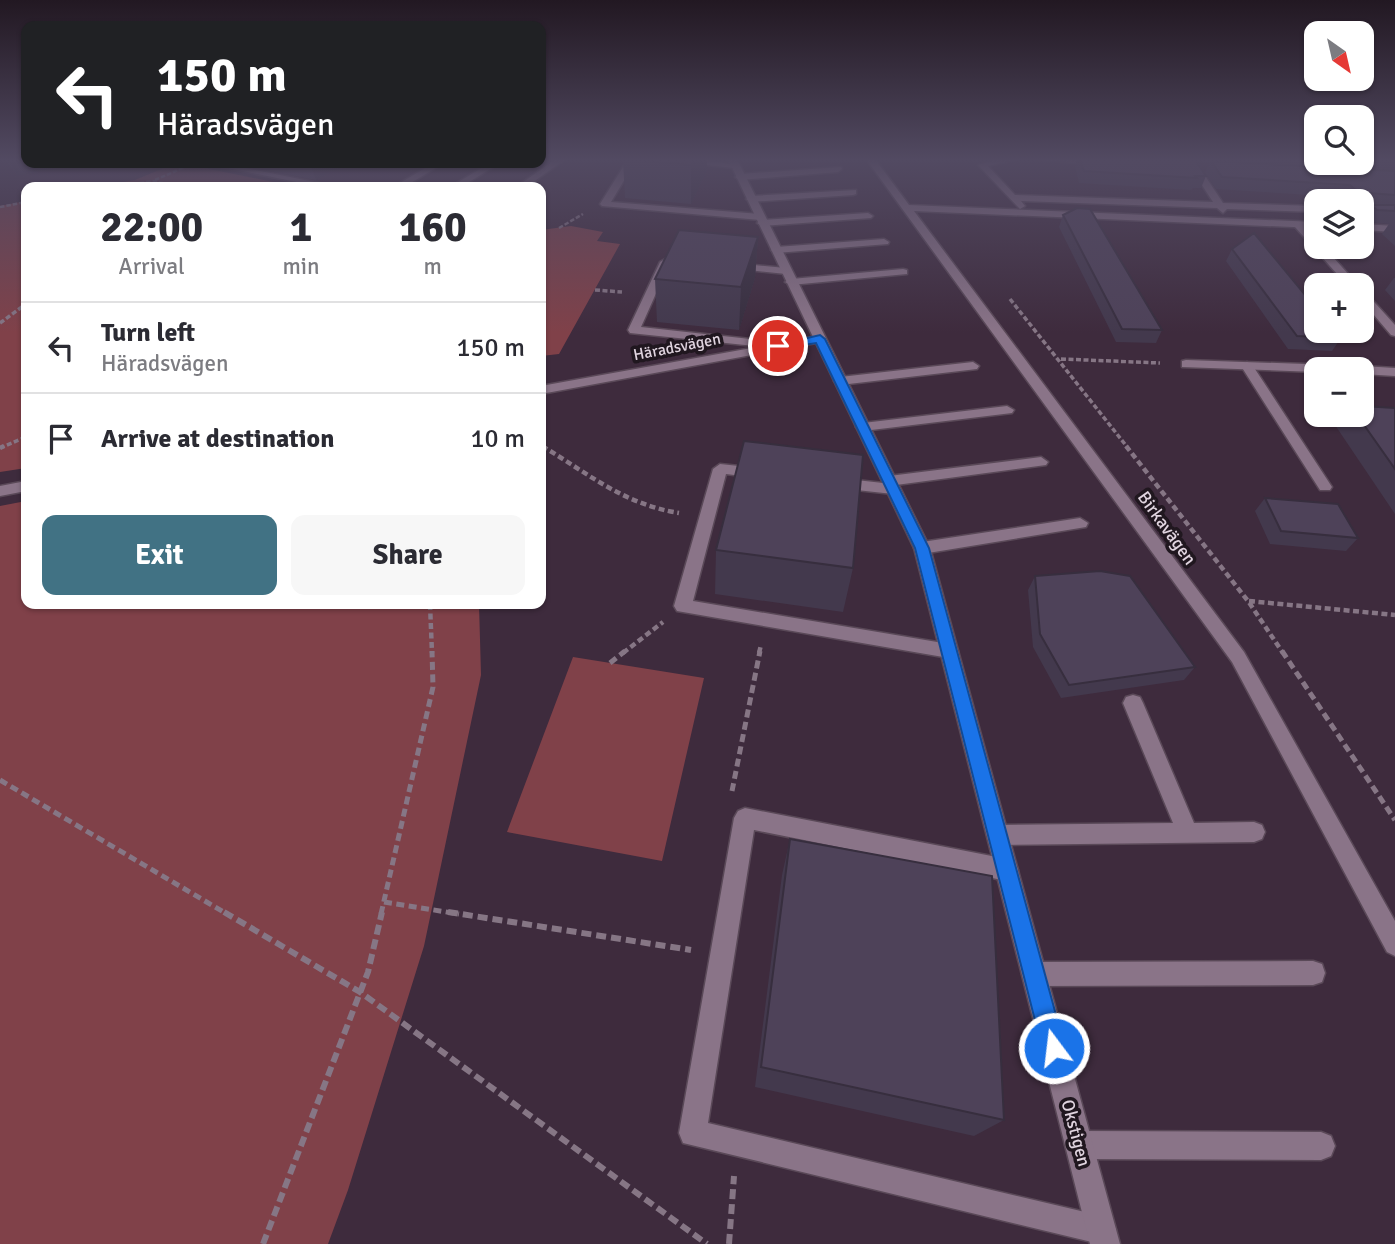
<!DOCTYPE html>
<html lang="en">
<head>
<meta charset="utf-8">
<style>
	body { margin:0; font-family:Signika,sans-serif; background:#f7f7f7; color:#2b2b33; height:100vh; display:flex; flex-direction:column; font-size:26px; white-space:nowrap }
	* { box-sizing:border-box; margin:0 }
	p { font-size:23px; color:#7c7c81 }
	.icon { flex:none; width:38px; height:38px; fill:none; stroke:currentColor; stroke-width:2; stroke-linecap:round; stroke-linejoin:round }
	.map { position:relative; flex:1; overflow:hidden }
	.side { position:absolute; left:21px; top:182px; width:525px; height:427px; display:flex; flex-direction:column; background:#fff; border-radius:14px; box-shadow:0 2px 5px #0004 }
	.side>* { flex:none }
	.banner { position:absolute; left:21px; top:21px; width:525px; height:147px; border-radius:14px; box-shadow:0 2px 5px #0004; background:#202124; color:#fff; overflow:hidden }
	.needle { width:46px; rotate:146deg }
	.fabs { position:absolute; left:1304px; top:21px; display:grid; gap:14px }
	.fabs a { display:grid; place-items:center; width:70px; height:70px; border-radius:14px; background:#fff; box-shadow:0 2px 5px #0004; font-size:35px }
	.pin { position:absolute; display:grid; place-items:center; width:60px; height:60px; color:#fff; margin:-30px; border:4px solid #fff; border-radius:50%; box-shadow:0 2px 7px #0007 }
	.me { position:absolute; width:77px; margin:-38px; rotate:345deg; stroke-linejoin:round; filter:drop-shadow(0 0 5px #0008) }
	.turn { display:flex; align-items:center; gap:24px; height:147px; padding:0 21px; font-size:32px }
	.turn .icon { width:91px; height:91px; stroke-width:2.5 }
	.turn b { display:block; font-size:49px; line-height:60px }
	.eta { display:flex; justify-content:space-evenly; align-items:center; height:119px; text-align:center }
	.eta b { font-size:42px; font-weight:700; line-height:49px }
	.action { display:flex; gap:14px; margin-top:auto; padding:14px 21px }
	.action a { flex:1; height:80px; border-radius:14px; background:#417284; color:#fff; font-size:28px; font-weight:700; line-height:80px; text-align:center }
	.action a+a { background:#f7f7f7; color:#2b2b33 }
	ul { padding:0; list-style:none }
	li { display:flex; align-items:center; gap:21px; height:91px; padding:0 21px; border-top:2px solid #e1e1e2 }
	li div { flex:1 }
	li b { display:block; font-size:26px }
	li em { font-style:normal }
	.map>svg:first-child { display:block }
	.green { fill:#804149 }
	.lines { fill:none; stroke-linecap:round; stroke-linejoin:round }
	.service-casing { stroke:#5a4958; stroke-width:3 }
	.minor-casing { stroke:#5a4958; stroke-width:3 }
	.tertiary-casing { stroke:#5a4958; stroke-width:3 }
	.path-far4 { stroke:#867685; stroke-width:2.5; stroke-dasharray:4.5 2; stroke-linecap:butt }
	.path-far3 { stroke:#867685; stroke-width:3.5; stroke-dasharray:5 2.5; stroke-linecap:butt }
	.path-far2 { stroke:#867685; stroke-width:4.5; stroke-dasharray:6 3.5; stroke-linecap:butt }
	.path-far1 { stroke:#867685; stroke-width:5; stroke-dasharray:8 4.5; stroke-linecap:butt }
	.path { stroke:#867685; stroke-width:6; stroke-dasharray:10 5; stroke-linecap:butt }
	.service { fill:#8a7488; fill-rule:evenodd }
	.minor { fill:#8a7488; fill-rule:evenodd }
	.tertiary { fill:#8a7488; fill-rule:evenodd }
	.wall { fill:#43394d }
	.shaded-wall { fill:#372e3e }
	.building { fill:#4e4259; stroke:#372e3e; stroke-width:2 }
	.route { fill:#1a73e8; stroke:#114b97; stroke-width:2 }
	.labels { text-anchor:middle; dominant-baseline:central; stroke-width:7; stroke-linejoin:round; paint-order:stroke }
	.far-street-label { font-size:16px; fill:#e1d5e0; stroke:#20171f }
	.street-label { font-size:18px; fill:#e1d5e0; stroke:#20171f }
</style>
</head>
<body>
<div class="map">
<svg width="1395" height="1244" viewBox="0 0 1395 1244">
	<rect width="100%" height="100%" fill="#3e2b3d"/>
	<path class="green" d="M 176,163 L 180,163 L 298,187 L 95,187 L 135,180 Z
		M 26,201 L 26,468 L 0,472 L 0,206 Z
		M 571,226 L 603,232 L 597,241 L 620,244 L 559,354 L 541,356 L 541,230 Z
		M 26,501 L 26,604 L 479,604 L 481,675 L 424,946 L 348,1190 L 328,1244 L 0,1244 L 0,506 Z
		M 573,657 L 704,678 L 662,861 L 507,832 Z"/>
	<g class="lines">
		<defs>
			<path id="service" d="M 556,159 L 566,159 L 526,187 L 516,187 Z
				M 628,159 L 637,159 L 611,202 L 760,214 L 765,217 L 760,220 L 602,206 L 600,204 Z
				M 653,159 L 694,159 L 738,165 L 734,168 Z
				M 999,159 L 1018,159 L 988,166 L 1015,195 L 1213,202 L 1185,159 L 1194,159 L 1223,203 L 1316,206 L 1316,212 L 1227,209 L 1223,213 L 1217,208 L 1021,201 L 1025,206 L 1020,209 L 978,165 Z
				M 1035,159 L 1096,159 L 1102,162 L 1098,165 Z
				M 203,163 L 220,163 L 339,187 L 321,187 Z
				M 490,163 L 500,163 L 461,187 L 450,187 Z
				M 841,167 L 842,169 L 838,172 L 740,180 L 735,177 L 740,174 Z
				M 856,190 L 856,194 L 853,195 L 751,202 L 746,199 L 751,196 Z
				M 1362,208 L 1395,209 L 1395,215 L 1362,214 Z
				M 868,213 L 873,216 L 871,218 L 762,226 L 757,223 L 762,220 Z
				M 884,239 L 889,242 L 888,244 L 776,253 L 771,250 L 776,247 Z
				M 665,259 L 670,262 L 641,327 L 778,342 L 782,343 L 782,349 L 630,333 L 628,330 L 660,262 Z
				M 734,263 L 786,268 L 791,271 L 786,274 L 730,268 L 729,266 Z
				M 903,269 L 907,270 L 907,274 L 791,285 L 785,282 L 791,279 Z
				M 973,362 L 979,366 L 977,369 L 840,385 L 834,381 L 840,377 Z
				M 1247,362 L 1253,366 L 1330,484 L 1332,487 L 1330,490 L 1320,490 L 1241,366 Z
				M 1007,406 L 1014,410 L 1012,413 L 863,431 L 856,427 L 863,423 Z
				M 1041,457 L 1048,462 L 1046,465 L 896,485 L 900,489 L 893,494 L 838,488 L 831,483 L 838,478 L 883,483 L 884,478 L 889,476 Z
				M 720,464 L 758,468 L 765,473 L 758,478 L 726,474 L 693,601 L 949,644 L 955,646 L 958,651 L 955,656 L 949,658 L 677,611 L 674,606 L 713,469 Z
				M 1080,518 L 1088,523 L 1086,527 L 922,554 L 914,548 L 922,542 Z
				M 1133,695 L 1140,697 L 1143,703 L 1194,823 L 1254,822 L 1262,825 L 1265,832 L 1262,839 L 1254,842 L 998,845 L 990,842 L 987,835 L 990,828 L 998,825 L 1173,823 L 1123,703 L 1126,697 Z
				M 745,808 L 1007,859 L 1015,862 L 1018,870 L 1015,878 L 1007,881 L 754,830 L 708,1123 L 1102,1216 L 1112,1220 L 1116,1230 L 1112,1240 L 1100,1244 L 683,1143 L 679,1133 L 734,818 L 738,811 Z
				M 1313,961 L 1322,964 L 1325,973 L 1322,982 L 1313,985 L 1034,986 L 1025,983 L 1022,974 L 1025,965 L 1034,962 Z
				M 1079,1131 L 1321,1132 L 1331,1136 L 1335,1146 L 1331,1156 L 1321,1160 L 1079,1159 L 1069,1155 L 1065,1145 L 1069,1135 Z"/>
			<path id="minor" d="M 728,159 L 737,159 L 930,548 L 1120,1244 L 1090,1244 L 914,548 L 816,343 L 541,394 L 541,386 L 813,337 Z
				M 434,163 L 444,163 L 404,187 L 393,187 Z
				M 1295,223 L 1303,223 L 1316,238 L 1316,247 L 1324,247 L 1358,285 L 1347,285 L 1295,227 Z
				M 1362,292 L 1366,293 L 1395,325 L 1395,336 L 1391,335 L 1362,301 Z
				M 1186,360 L 1334,365 L 1340,369 L 1316,369 L 1316,372 L 1182,367 L 1182,361 Z
				M 1362,366 L 1395,368 L 1395,376 L 1362,374 L 1362,369 L 1356,369 Z
				M 26,481 L 26,491 L 0,496 L 0,486 Z"/>
			<path id="tertiary" d="M 866,159 L 875,159 L 909,205 L 1316,222 L 1316,228 L 914,211 L 1244,652 L 1395,921 L 1395,956 L 1387,952 L 1232,662 Z
				M 1362,224 L 1395,226 L 1395,232 L 1362,230 Z"/>
		</defs>
		<use href="#service" class="service-casing"/>
		<use href="#minor" class="minor-casing"/>
		<use href="#tertiary" class="tertiary-casing"/>
		<path class="path-far4" d="M 155,180 L 185,167
			M 114,187 L 153,181 L 180,187
			M 0,207 L 26,202
			M 559,228 L 583,214"/>
		<path class="path-far3" d="M 595,290 L 622,292
			M 1010,299 L 1128,448
			M 0,323 L 26,304
			M 1061,359 L 1160,363
			M 541,446 L 545,448
			M 0,448 L 26,437"/>
		<path class="path-far2" d="M 542,446 C 589,474 623,504 679,513
			M 1126,446 L 1248,601 L 1283,653
			M 0,448 L 4,446
			M 1249,601 L 1395,615
			M 430,604 L 432,653
			M 623,653 L 663,622
			M 759,653 L 761,645"/>
		<path class="path-far1" d="M 1282,651 L 1395,820
			M 610,663 L 625,651
			M 0,780 L 227,914
			M 732,791 L 760,651
			M 384,902 L 459,914
			M 381,914 L 433,687 L 432,651"/>
		<path class="path" d="M 224,912 L 360,992 L 707,1244
			M 448,912 L 691,950
			M 263,1244 L 368,972 L 382,912
			M 729,1244 L 734,1176"/>
		<use href="#service" class="service"/>
		<use href="#minor" class="minor"/>
		<use href="#tertiary" class="tertiary"/>
	</g>
	<path class="wall" d="M 5,159 L 26,159 L 18,176 Z
		M 707,159 L 707,170 L 691,204 L 625,198 L 623,160 Z
		M 1077,159 L 1185,159 L 1206,176 L 1201,188 L 1193,188 L 1191,190 L 1079,183 L 1075,166 Z
		M 1196,159 L 1316,159 L 1316,163 L 1362,163 L 1362,159 L 1395,159 L 1395,246 L 1382,234 L 1389,224 L 1369,222 L 1364,217 L 1371,206 L 1364,205 L 1362,209 L 1362,201 L 1347,201 L 1343,197 L 1216,189 L 1205,173 L 1210,162 L 1198,161 Z
		M 229,163 L 348,163 L 316,180 Z
		M 1063,215 L 1162,330 L 1156,343 L 1116,342 L 1059,227 Z
		M 758,237 L 755,278 L 739,330 L 657,322 L 655,279 Z
		M 1232,249 L 1341,338 L 1332,351 L 1288,349 L 1226,261 Z
		M 1394,278 L 1395,278 L 1395,301 L 1385,290 Z
		M 1395,408 L 1395,514 L 1335,425 L 1343,415 L 1362,415 Z
		M 1265,498 L 1358,538 L 1346,551 L 1270,544 L 1255,511 Z
		M 716,550 L 853,568 L 843,612 L 715,594 Z
		M 1035,576 L 1195,667 L 1184,680 L 1061,698 L 1033,647 L 1028,590 Z
		M 790,839 L 1004,1120 L 974,1136 L 755,1087 L 782,875 Z"/>
	<path class="shaded-wall" d="M 8,159 L 26,159 L 26,163 L 76,163 L 18,176 Z
		M 694,159 L 707,159 L 707,170 L 691,204 L 691,165 Z
		M 310,163 L 348,163 L 316,180 Z
		M 758,237 L 755,278 L 739,330 L 741,287 Z"/>
	<path class="building" d="M 623,159 L 694,159 L 691,165 Z
		M 1080,159 L 1195,160 L 1206,176 L 1195,176 L 1197,178 L 1084,171 Z
		M 1211,161 L 1395,171 L 1395,195 L 1369,193 L 1367,200 L 1350,185 L 1222,177 Z
		M 1371,205 L 1395,205 L 1395,211 L 1377,210 Z
		M 1077,208 L 1090,209 L 1162,330 L 1122,329 L 1063,215 Z
		M 679,230 L 758,237 L 741,287 L 655,279 Z
		M 1254,233 L 1316,308 L 1316,331 L 1335,331 L 1341,338 L 1297,336 L 1232,249 Z
		M 1362,406 L 1395,408 L 1395,469 L 1357,415 L 1362,415 Z
		M 744,441 L 863,455 L 853,568 L 716,550 Z
		M 1265,498 L 1338,504 L 1358,538 L 1281,531 Z
		M 1100,571 L 1130,576 L 1195,667 L 1069,685 L 1040,634 L 1035,576 Z
		M 790,839 L 992,876 L 1004,1120 L 761,1067 Z"/>
	<linearGradient id="sky" x2="0" y2="1"><stop stop-color="#221822"/><stop offset="0.48" stop-color="#524a62"/><stop offset="1" stop-color="#524a62" stop-opacity="0"/></linearGradient>
	<rect width="1395" height="333" fill="url(#sky)"/>
	<path class="route" d="M 820,335 L 825,339 L 929,548 L 1065,1048 L 1062,1056 L 1054,1059 L 1045,1056 L 1042,1048 L 915,548 L 816,343 L 778,349 L 773,346 Z"/>
	<g class="labels">
		<g class="far-street-label">
			<text transform="translate(677 347) rotate(-11)">Häradsvägen</text>
		</g>
		<g class="street-label">
			<text transform="translate(1167 528) rotate(54)">Birkavägen</text>
			<text transform="translate(1076 1133) rotate(75)">Okstigen</text>
		</g>
	</g>
</svg>
<div class="fabs">
<a><svg class="needle" viewBox="-14 -14 28 28"><path d="M0-13l5 13h-10z" fill="#e53935"/><path d="M0 13l5-13h-10z" fill="#7c7c81"/></svg></a>
<a><svg class="icon" aria-label="search" viewBox="0 0 24 24"><circle cx="10" cy="10" r="6"/><path d="M15 15l6 6"/></svg></a>
<a><svg class="icon" aria-label="layers" viewBox="0 0 24 24"><path d="M12 4l9 5-9 5-9-5zM3 14l9 5 9-5"/></svg></a>
<a>+</a>
<a>−</a>
</div>
<div class="pin" style="left:778px;top:346px;background:#d93025"><svg class="icon" aria-label="arrive" viewBox="0 0 24 24"><path d="M6 21V4h12l-3 4 3 4H6"/></svg></div>
<svg class="me" style="left:1054px;top:1048px" viewBox="-20 -20 40 40"><circle r="17" fill="#1a73e8" stroke="#fff" stroke-width="3"/><path d="M0-11L8 9 0 5-8 9z" fill="#fff"/></svg>
<div class="banner">
<div class="turn"><svg class="icon" aria-label="left" viewBox="0 0 24 24"><path d="M17 20v-9H6M10 6l-5 5 5 5"/></svg><div><b>150 m</b>Häradsvägen</div></div>
</div>
<section class="side">
<div class="eta">
<div><b>22:00</b><p>Arrival</p></div>
<div><b>1</b><p>min</p></div>
<div><b>160</b><p>m</p></div>
</div>
<ul>
<li><svg class="icon" aria-label="left" viewBox="0 0 24 24"><path d="M17 20v-9H6M10 6l-5 5 5 5"/></svg><div><b>Turn left</b><p>Häradsvägen</p></div><em>150 m</em></li>
<li><svg class="icon" aria-label="arrive" viewBox="0 0 24 24"><path d="M6 21V4h12l-3 4 3 4H6"/></svg><div><b>Arrive at destination</b></div><em>10 m</em></li>
</ul>
<div class="action"><a>Exit</a><a>Share</a></div>
</section>
</div>
</body>
</html>
